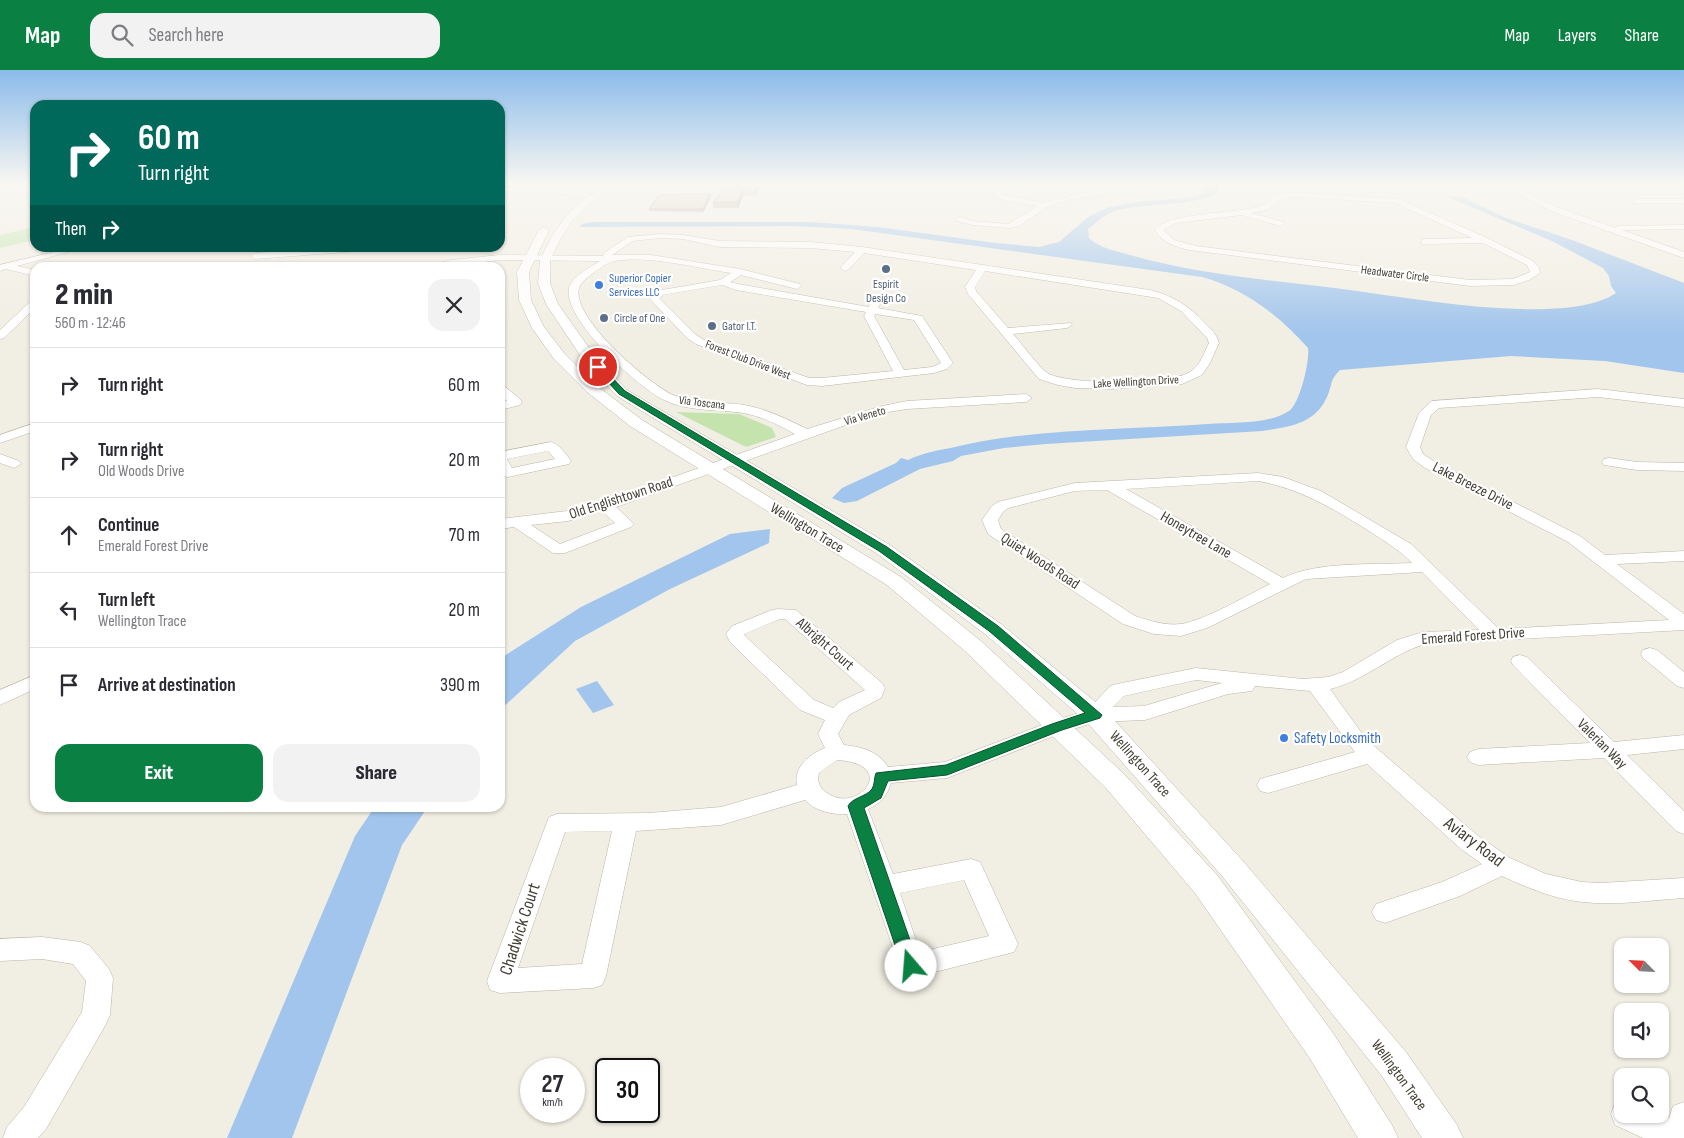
<!DOCTYPE html>
<html lang="en">
<head>
<meta charset="utf-8">
<style>
	body { margin:0; font-family:"Sofia Sans Condensed",sans-serif; background:#f2f2f3; color:#2b2b33; height:100vh; display:flex; flex-direction:column; font-size:19px; white-space:nowrap }
	* { box-sizing:border-box; margin:0 }
	p { font-size:16px; color:#7c7c81 }
	.icon { flex:none; width:28px; height:28px; fill:none; stroke:currentColor; stroke-width:2; stroke-linecap:round; stroke-linejoin:round }
	.map { position:relative; flex:1; overflow:hidden }
	.panel { position:absolute; left:30px; top:192px; width:475px; height:550px; display:flex; flex-direction:column; background:#fff; border-radius:15px; box-shadow:0 1px 4px #0004 }
	.panel>* { flex:none }
	.banner { position:absolute; left:30px; top:30px; width:475px; height:152px; border-radius:15px; box-shadow:0 1px 4px #0004; background:#00695c; color:#fff; overflow:hidden }
	.needle { width:32px; rotate:294deg }
	.buttons { position:absolute; left:1614px; top:868px; display:grid; gap:10px }
	.buttons a { display:grid; place-items:center; width:55px; height:55px; border-radius:10px; background:#fff; box-shadow:0 1px 4px #0004; font-size:25px }
	.speed { position:absolute; left:520px; top:988px; display:flex; gap:10px; font-size:25px; font-weight:700; text-align:center }
	.speed>* { display:grid; place-content:center; width:65px; height:65px; border-radius:50%; background:#fff; box-shadow:0 1px 4px #0004; line-height:1 }
	.speed small { font-size:12px; font-weight:400 }
	.speed .limit { border:2px solid #111; border-radius:8px; background:#fff; color:#111 }
	.pin { position:absolute; display:grid; place-items:center; width:42px; height:42px; color:#fff; margin:-21px; border:2px solid #fff; border-radius:50%; box-shadow:0 1px 5px #0007 }
	.me { position:absolute; width:55px; margin:-28px; rotate:342deg; stroke-linejoin:round; filter:drop-shadow(0 0 4px #0008) }
	.turn { display:flex; align-items:center; gap:18px; height:105px; padding:0 25px; font-size:22px }
	.turn .icon { width:65px; height:65px; stroke-width:2.5 }
	.turn b { display:block; font-size:35px; line-height:42px }
	.then { display:flex; align-items:center; height:48px; padding:0 25px; background:#0003; gap:10px; font-size:19px }
	.round { display:grid; place-items:center; flex:none; width:52px; height:52px; border-radius:15px; background:#f2f2f3 }
	.head { display:flex; align-items:center; justify-content:space-between; height:85px; padding:0 25px }
	h1 { font-size:30px; font-weight:800; line-height:38px }
	.button { display:flex; gap:10px; margin-top:auto; padding:10px 25px }
	.button a { flex:1; height:58px; border-radius:15px; background:#0b8043; color:#fff; font-size:20px; font-weight:800; line-height:58px; text-align:center }
	.button a+a { background:#f2f2f3; color:#2b2b33 }
	ul { padding:0; list-style:none }
	li { display:flex; align-items:center; gap:15px; height:75px; padding:0 25px; border-top:1px solid #e1e1e2 }
	li div { flex:1 }
	li b { display:block; font-size:19px }
	li em { font-style:normal }
	header { display:flex; align-items:center; gap:30px; box-sizing:border-box; height:70px; padding:0 25px; background:#0b8043; color:#fff }
	header strong { font-size:24px }
	nav { display:flex; gap:28px; margin-inline-start:auto; font-size:18px }
	.search { width:350px; height:45px; background:#f2f2f3; display:flex; align-items:center; gap:12px; box-sizing:border-box; padding:0 18px; border-radius:15px; color:#7c7c81; font-size:19px }
	.map>svg:first-child { display:block }
	.green { fill:#c5e4ad }
	.water { fill:#a1c5ec }
	.lines { fill:none; stroke-linecap:round; stroke-linejoin:round }
	.minor-casing { stroke:#bcb6a6; stroke-width:1 }
	.tertiary-casing { stroke:#bcb6a6; stroke-width:1 }
	.secondary-casing { stroke:#cfc695; stroke-width:1 }
	.minor { fill:#fff; fill-rule:evenodd }
	.tertiary { fill:#fff; fill-rule:evenodd }
	.secondary { fill:#fcf4c2; fill-rule:evenodd }
	.wall { fill:#b5af9f }
	.shaded-wall { fill:#938e82 }
	.building { fill:#d2cbb9; stroke:#938e82 }
	.route { fill:#0b8043; stroke:#07532c }
	.service-dot { fill:#5c6f8a; stroke:#fff; stroke-width:2 }
	.shop-dot { fill:#3f7fe0; stroke:#fff; stroke-width:2 }
	.labels { text-anchor:middle; dominant-baseline:central; stroke-width:4.5; stroke-linejoin:round; paint-order:stroke }
	.far-street-label { font-size:12px; fill:#423e34; stroke:#fff }
	.far-shop-label { font-size:12px; fill:#366cbe; stroke:#fff; text-anchor:start }
	.far-service-label { font-size:12px; fill:#4e5e75; stroke:#fff; text-anchor:start }
	.street-label { font-size:15px; fill:#423e34; stroke:#fff }
	.shop-label { font-size:15px; fill:#366cbe; stroke:#fff; text-anchor:start }
	.near-street-label { font-size:18px; fill:#423e34; stroke:#fff }
</style>
</head>
<body>
<header>
<strong>Map</strong>
<div class="search"><svg class="icon" aria-label="search" viewBox="0 0 24 24"><circle cx="10" cy="10" r="6"/><path d="M15 15l6 6"/></svg>Search here</div>
<nav><a>Map</a><a>Layers</a><a>Share</a></nav>
</header>
<div class="map">
<svg width="1684" height="1068" viewBox="0 0 1684 1068">
	<rect width="100%" height="100%" fill="#f1eee3"/>
	<path class="green" d="M 35,157 L 35,170 L 0,178 L 0,165 Z
		M 676,342 L 739,344 L 772,358 L 776,367 L 746,377 Z"/>
	<path class="water" d="M 1205,115 L 1218,115 C 1218,118 1219,120 1217,123 C 1207,134 1136,135 1117,140 C 1104,144 1097,152 1088,159 L 1089,168 C 1099,178 1116,181 1130,185 C 1197,204 1267,210 1335,218 C 1405,227 1476,241 1546,239 C 1569,238 1596,236 1616,223 L 1611,216 L 1609,206 L 1603,198 L 1552,171 L 1445,126 L 1462,127 L 1506,148 L 1572,170 L 1684,213 L 1684,303 L 1605,291 L 1511,286 L 1340,300 C 1329,311 1333,314 1327,327 C 1315,354 1289,357 1262,361 L 1046,374 L 1004,378 L 961,386 L 953,391 L 920,399 L 857,431 L 844,433 L 832,428 L 842,418 L 896,393 L 901,388 L 908,390 C 922,383 940,380 955,377 C 1036,358 1125,360 1208,354 C 1234,352 1267,355 1289,341 C 1300,334 1310,290 1308,278 C 1280,246 1243,218 1202,207 L 851,159 L 793,156 L 580,157 L 582,154 L 593,152 L 810,152 L 878,157 L 995,173 L 1039,177 L 1059,172 L 1088,147 L 1107,138 L 1136,132 L 1186,128 L 1196,126 L 1206,121 Z
		M 770,459 L 769,473 L 670,519 L 575,571 L 500,640 L 500,590 L 504,586 L 581,537 L 730,464 Z
		M 597,611 L 614,635 L 593,643 L 576,619 Z
		M 374,738 L 427,738 L 402,775 L 292,1068 L 227,1068 L 355,766 Z"/>
	<g class="lines">
		<defs>
			<path id="minor" d="M 993,115 L 1000,115 L 1001,123 L 1004,125 L 1044,133 L 1095,120 L 1134,115 L 1158,115 L 1067,130 L 1047,137 L 1019,156 L 1009,158 L 972,155 L 957,151 L 956,149 L 960,147 L 973,151 L 1009,154 L 1037,136 L 999,129 L 994,124 Z
				M 1500,115 L 1509,115 L 1557,137 L 1615,158 L 1619,156 L 1684,155 L 1684,159 L 1622,160 L 1684,182 L 1684,188 L 1551,141 Z
				M 500,117 L 584,121 L 594,128 L 590,130 L 582,125 L 500,121 Z
				M 1300,123 L 1399,129 L 1487,168 L 1533,191 L 1539,197 L 1540,203 L 1529,210 L 1514,215 L 1470,216 L 1190,180 C 1175,177 1163,173 1155,160 C 1167,143 1235,143 1258,137 C 1266,135 1270,128 1277,125 C 1283,122 1293,123 1300,123 ZM 1300,127 L 1395,133 L 1472,168 L 1425,169 L 1422,170 L 1422,174 L 1483,173 L 1527,195 L 1530,202 L 1513,209 L 1470,210 L 1196,176 L 1174,170 L 1163,160 L 1176,153 L 1242,145 L 1280,156 L 1284,154 L 1283,152 L 1251,143 L 1267,140 L 1282,128 Z
				M 1634,129 L 1684,129 L 1684,133 L 1634,133 Z
				M 660,164 L 683,165 L 720,171 L 811,172 L 862,177 L 1150,220 C 1174,226 1189,236 1206,254 C 1212,260 1217,265 1219,273 L 1210,293 L 1202,305 L 1182,314 L 1109,319 L 1075,318 L 1058,315 L 1039,309 L 968,224 L 965,217 L 976,200 L 864,183 L 848,200 L 845,201 L 840,198 L 855,182 L 811,178 L 720,177 L 683,169 L 660,168 L 633,171 L 612,185 L 651,185 L 740,199 L 800,214 L 802,216 L 797,219 L 741,205 L 730,212 L 738,214 L 869,237 L 870,230 L 878,230 L 880,234 L 878,238 L 922,246 L 953,293 L 947,299 L 934,303 L 822,316 L 807,315 L 696,274 L 687,268 L 650,229 L 656,221 L 720,210 L 731,203 C 696,198 650,185 615,191 C 607,192 598,200 592,204 C 587,208 581,212 579,218 C 571,248 648,313 673,325 C 695,335 721,331 744,335 C 767,339 787,349 807,359 L 882,336 L 907,331 L 1026,324 L 1032,328 L 1026,332 L 907,339 L 888,342 L 843,356 L 616,437 L 634,454 L 631,457 L 565,483 L 553,483 L 514,457 L 500,459 L 500,449 L 567,441 L 600,433 L 795,364 C 779,355 761,346 743,343 C 717,339 688,342 664,330 C 639,318 562,249 569,218 C 573,206 590,197 600,191 L 499,190 L 438,198 L 417,198 L 451,190 L 499,185 L 603,186 L 604,183 L 628,167 ZM 985,201 L 1158,228 L 1181,241 L 1207,268 L 1209,273 C 1204,283 1200,296 1190,302 C 1170,315 1072,315 1049,304 C 1041,300 1021,273 1013,264 L 1067,258 L 1072,255 L 1071,253 L 1008,258 L 976,221 L 975,217 ZM 722,215 L 736,220 L 866,242 L 864,246 L 893,301 L 822,308 L 809,308 L 704,270 L 695,264 L 660,229 L 662,225 ZM 875,244 L 914,250 L 941,293 L 932,297 L 904,300 L 874,246 ZM 602,441 L 615,453 L 560,474 L 531,455 L 568,451 Z
				M 71,178 L 83,178 L 17,196 L 35,200 L 35,206 L 6,199 L 0,201 L 0,195 Z
				M 331,178 L 362,178 L 358,181 L 255,189 L 251,186 L 255,183 Z
				M 35,230 L 35,238 L 4,268 L 0,269 L 0,260 L 31,231 Z
				M 500,315 L 504,316 L 520,329 L 522,332 L 520,335 L 500,340 L 500,332 L 507,331 L 500,325 Z
				M 1598,319 L 1684,329 L 1684,337 L 1598,327 L 1439,338 L 1431,345 L 1420,377 L 1423,384 L 1435,392 L 1580,466 L 1605,485 L 1684,481 L 1684,491 L 1617,494 L 1684,544 L 1684,560 L 1425,574 C 1391,584 1365,611 1330,619 L 1366,669 L 1477,765 L 1510,788 L 1546,804 L 1582,812 L 1601,813 L 1684,808 L 1684,828 C 1651,830 1616,836 1583,832 C 1554,829 1528,818 1502,806 L 1460,826 L 1385,853 L 1376,850 L 1372,842 L 1376,834 L 1442,812 L 1482,794 L 1461,779 L 1367,694 L 1268,723 L 1260,721 L 1257,715 L 1260,709 L 1355,682 L 1310,621 L 1255,616 L 1252,621 L 1228,624 L 1145,650 L 1096,652 L 1064,662 L 947,708 L 891,713 C 887,726 880,734 868,739 L 893,804 L 971,789 L 980,792 L 1018,874 L 1014,882 L 911,908 L 902,904 L 847,744 C 832,745 815,741 805,730 L 721,755 L 636,761 L 606,906 L 602,915 L 593,918 L 500,923 L 490,920 L 487,911 L 549,747 L 557,744 L 649,743 L 721,737 L 797,715 C 793,697 810,684 825,678 L 818,664 L 825,650 L 800,640 L 730,572 L 726,564 L 732,556 L 772,540 L 778,539 L 796,540 L 882,613 L 885,618 L 881,628 L 849,645 L 838,664 L 844,675 C 862,677 878,681 888,697 L 945,692 L 1050,652 L 1088,640 L 1110,616 L 1117,614 L 1196,598 L 1303,609 L 1328,607 L 1343,602 L 1397,570 L 1423,562 L 1479,560 L 1422,502 L 1306,509 L 1207,558 L 1181,566 L 1154,564 L 1123,554 L 988,464 L 982,450 L 992,436 L 998,432 L 1075,413 L 1258,403 L 1283,407 L 1321,421 L 1411,474 L 1499,559 L 1669,550 L 1568,472 L 1425,398 L 1413,389 L 1406,377 L 1419,343 L 1432,331 ZM 1258,411 C 1299,418 1334,439 1369,461 C 1384,471 1400,480 1412,493 C 1373,495 1318,491 1283,508 L 1126,419 ZM 1107,420 L 1270,514 C 1248,525 1203,551 1181,554 C 1166,556 1150,551 1135,546 L 1001,459 L 998,450 L 1003,442 L 1008,438 L 1075,421 ZM 780,549 L 785,549 L 865,620 L 839,632 L 833,638 L 814,630 L 745,566 L 744,564 ZM 1196,610 L 1222,613 L 1144,636 L 1113,637 L 1124,626 ZM 837,690 C 900,694 858,745 827,723 C 819,718 817,711 819,703 ZM 612,761 L 582,894 L 518,898 L 565,762 ZM 964,810 L 989,866 L 920,882 L 900,823 Z
				M 35,353 L 35,361 L 0,373 L 0,365 Z
				M 551,372 C 559,374 566,384 571,391 L 569,394 L 508,407 L 503,406 L 500,401 L 500,382 ZM 548,381 L 555,389 L 512,398 L 507,389 Z
				M 0,384 L 19,391 L 21,394 L 14,398 L 0,393 Z
				M 1609,388 L 1637,392 L 1684,393 L 1684,401 L 1637,400 L 1604,395 L 1602,392 L 1604,389 Z
				M 1650,578 L 1657,580 L 1684,602 L 1684,618 L 1677,616 L 1643,588 L 1641,584 L 1643,580 Z
				M 1520,585 L 1527,587 L 1614,672 L 1684,665 L 1684,679 L 1627,685 L 1684,741 L 1684,764 L 1676,761 L 1604,688 L 1478,695 L 1470,692 L 1467,687 L 1470,682 L 1478,679 L 1590,673 L 1513,595 L 1511,591 L 1513,587 Z
				M 35,605 L 35,619 L 0,635 L 0,620 Z
				M 42,867 L 81,872 L 90,876 L 109,899 L 113,908 L 110,945 L 106,954 L 46,1059 L 38,1068 L 3,1068 L 7,1057 L 24,1037 L 82,942 L 86,911 L 73,894 L 42,889 L 0,891 L 0,869 Z
				M 1622,1030 L 1622,1044 L 1659,1044 L 1669,1048 L 1673,1036 L 1684,1032 L 1684,1068 L 1643,1068 L 1615,1055 L 1611,1044 L 1615,1033 Z"/>
			<path id="tertiary" d="M 605,115 L 616,115 L 588,135 L 573,150 L 562,166 L 550,190 L 550,213 L 558,234 L 592,282 L 627,320 L 890,475 L 1001,554 L 1104,639 L 1242,790 L 1406,982 L 1457,1055 L 1463,1068 L 1422,1068 L 1382,1006 L 1222,806 L 1086,651 L 985,564 L 876,483 L 617,326 L 582,288 L 546,234 L 538,213 L 540,190 L 552,166 L 566,146 L 582,131 Z
				M 544,157 L 549,160 L 529,202 L 531,230 L 544,257 L 564,283 L 597,316 L 642,350 L 901,507 L 981,571 L 1124,704 L 1217,805 L 1333,963 L 1392,1055 L 1398,1068 L 1358,1068 L 1309,987 L 1195,823 L 1106,718 L 965,581 L 887,515 L 630,356 L 587,322 L 554,289 L 532,258 L 519,230 L 517,202 L 539,160 Z"/>
			<path id="secondary" d="M 1433,115 L 1681,115 L 1676,118 L 1560,120 L 1438,118 Z"/>
		</defs>
		<use href="#minor" class="minor-casing"/>
		<use href="#tertiary" class="tertiary-casing"/>
		<use href="#secondary" class="secondary-casing"/>
		<use href="#minor" class="minor"/>
		<use href="#tertiary" class="tertiary"/>
		<use href="#secondary" class="secondary"/>
	</g>
	<path class="wall" d="M 727,115 L 762,115 L 755,126 L 743,126 L 738,138 L 713,138 L 713,132 Z
		M 710,124 L 711,127 L 703,142 L 649,141 L 649,139 Z"/>
	<path class="shaded-wall" d="M 758,115 L 762,115 L 755,126 L 755,120 Z
		M 743,119 L 743,126 L 738,138 L 737,132 Z
		M 710,124 L 711,127 L 703,142 L 703,139 Z"/>
	<path class="building" d="M 727,115 L 758,115 L 755,120 L 743,119 L 737,132 L 713,132 Z
		M 710,124 L 703,139 L 649,139 L 659,125 Z"/>
	<linearGradient id="sky" x2="0" y2="1"><stop stop-color="#8bbbea"/><stop offset="0.43" stop-color="#f9f7f2"/><stop offset="1" stop-color="#f9f7f2" stop-opacity="0"/></linearGradient>
	<rect width="1684" height="265" fill="url(#sky)"/>
	<path class="route" d="M 596,296 L 601,296 L 625,321 L 887,477 L 998,556 L 1102,645 L 1100,648 L 1062,660 L 947,705 L 888,711 L 881,728 L 864,738 L 919,896 L 917,901 L 911,903 L 905,901 L 902,896 L 848,736 C 853,727 866,727 872,719 C 875,714 874,708 876,703 L 946,695 L 1052,654 L 1085,643 L 989,561 L 879,481 L 619,324 L 596,299 Z"/>
	<g class="service-dot">
		<circle cx="886" cy="199" r="5"/>
		<circle cx="604" cy="248" r="5"/>
		<circle cx="712" cy="256" r="5"/>
	</g>
	<g class="shop-dot">
		<circle cx="599" cy="215" r="5"/>
		<circle cx="1284" cy="668" r="5"/>
	</g>
	<g class="labels">
		<g class="far-street-label">
			<text transform="translate(1395 204) rotate(7)">Headwater Circle</text>
			<text transform="translate(748 290) rotate(21)">Forest Club Drive West</text>
			<text transform="translate(1136 312) rotate(-3)">Lake Wellington Drive</text>
			<text transform="translate(702 333) rotate(7)">Via Toscana</text>
			<text transform="translate(865 346) rotate(-16)">Via Veneto</text>
		</g>
		<g class="far-shop-label">
			<text x="609" y="208">Superior Copier<tspan x="609" dy="14">Services LLC</tspan></text>
		</g>
		<g class="far-service-label">
			<text x="886" y="214" text-anchor="middle">Espirit<tspan x="886" dy="14">Design Co</tspan></text>
			<text x="614" y="248">Circle of One</text>
			<text x="722" y="256">Gator I.T.</text>
		</g>
		<g class="street-label">
			<text transform="translate(1473 416) rotate(27)">Lake Breeze Drive</text>
			<text transform="translate(621 428) rotate(-18)">Old Englishtown Road</text>
			<text transform="translate(807 458) rotate(31)">Wellington Trace</text>
			<text transform="translate(1196 465) rotate(30)">Honeytree Lane</text>
			<text transform="translate(1040 491) rotate(33)">Quiet Woods Road</text>
			<text transform="translate(1473 566) rotate(-4)">Emerald Forest Drive</text>
			<text transform="translate(825 574) rotate(41)">Albright Court</text>
			<text transform="translate(1602 674) rotate(45)">Valerian Way</text>
			<text transform="translate(1140 694) rotate(48)">Wellington Trace</text>
			<text transform="translate(1399 1005) rotate(54)">Wellington Trace</text>
		</g>
		<g class="shop-label">
			<text x="1294" y="668">Safety Locksmith</text>
		</g>
		<g class="near-street-label">
			<text transform="translate(1474 772) rotate(37)">Aviary Road</text>
			<text transform="translate(520 859) rotate(-72)">Chadwick Court</text>
		</g>
	</g>
</svg>
<div class="buttons">
<a><svg class="needle" viewBox="-14 -14 28 28"><path d="M0-13l5 13h-10z" fill="#e53935"/><path d="M0 13l5-13h-10z" fill="#7c7c81"/></svg></a>
<a><svg class="icon" aria-label="sound" viewBox="0 0 24 24"><path d="M4 9h4l5-4v14l-5-4H4zM17 9q2 3 0 6"/></svg></a>
<a><svg class="icon" aria-label="search" viewBox="0 0 24 24"><circle cx="10" cy="10" r="6"/><path d="M15 15l6 6"/></svg></a>
</div>
<div class="speed"><div>27<small>km/h</small></div><div class="limit">30</div></div>
<div class="pin" style="left:598px;top:297px;background:#d93025"><svg class="icon" aria-label="arrive" viewBox="0 0 24 24"><path d="M6 21V4h12l-3 4 3 4H6"/></svg></div>
<svg class="me" style="left:911px;top:896px" viewBox="-20 -20 40 40"><circle r="19" fill="#fff"/><path d="M0-13L10 11 0 6-10 11z" fill="#0b8043"/></svg>
<div class="banner">
<div class="turn"><svg class="icon" aria-label="right" viewBox="0 0 24 24"><path d="M7 20v-9h11M14 6l5 5-5 5"/></svg><div><b>60 m</b>Turn right</div></div>
<div class="then">Then<svg class="icon" aria-label="right" viewBox="0 0 24 24"><path d="M7 20v-9h11M14 6l5 5-5 5"/></svg></div>
</div>
<section class="panel">
<div class="head"><div><h1>2 min</h1><p>560 m · 12:46</p></div><a class="round"><svg class="icon" aria-label="close" viewBox="0 0 24 24"><path d="M6 6l12 12M18 6L6 18"/></svg></a></div>
<ul>
<li><svg class="icon" aria-label="right" viewBox="0 0 24 24"><path d="M7 20v-9h11M14 6l5 5-5 5"/></svg><div><b>Turn right</b></div><em>60 m</em></li>
<li><svg class="icon" aria-label="right" viewBox="0 0 24 24"><path d="M7 20v-9h11M14 6l5 5-5 5"/></svg><div><b>Turn right</b><p>Old Woods Drive</p></div><em>20 m</em></li>
<li><svg class="icon" aria-label="ahead" viewBox="0 0 24 24"><path d="M12 20V5M6 11l6-6 6 6"/></svg><div><b>Continue</b><p>Emerald Forest Drive</p></div><em>70 m</em></li>
<li><svg class="icon" aria-label="left" viewBox="0 0 24 24"><path d="M17 20v-9H6M10 6l-5 5 5 5"/></svg><div><b>Turn left</b><p>Wellington Trace</p></div><em>20 m</em></li>
<li><svg class="icon" aria-label="arrive" viewBox="0 0 24 24"><path d="M6 21V4h12l-3 4 3 4H6"/></svg><div><b>Arrive at destination</b></div><em>390 m</em></li>
</ul>
<div class="button"><a>Exit</a><a>Share</a></div>
</section>
</div>
</body>
</html>
